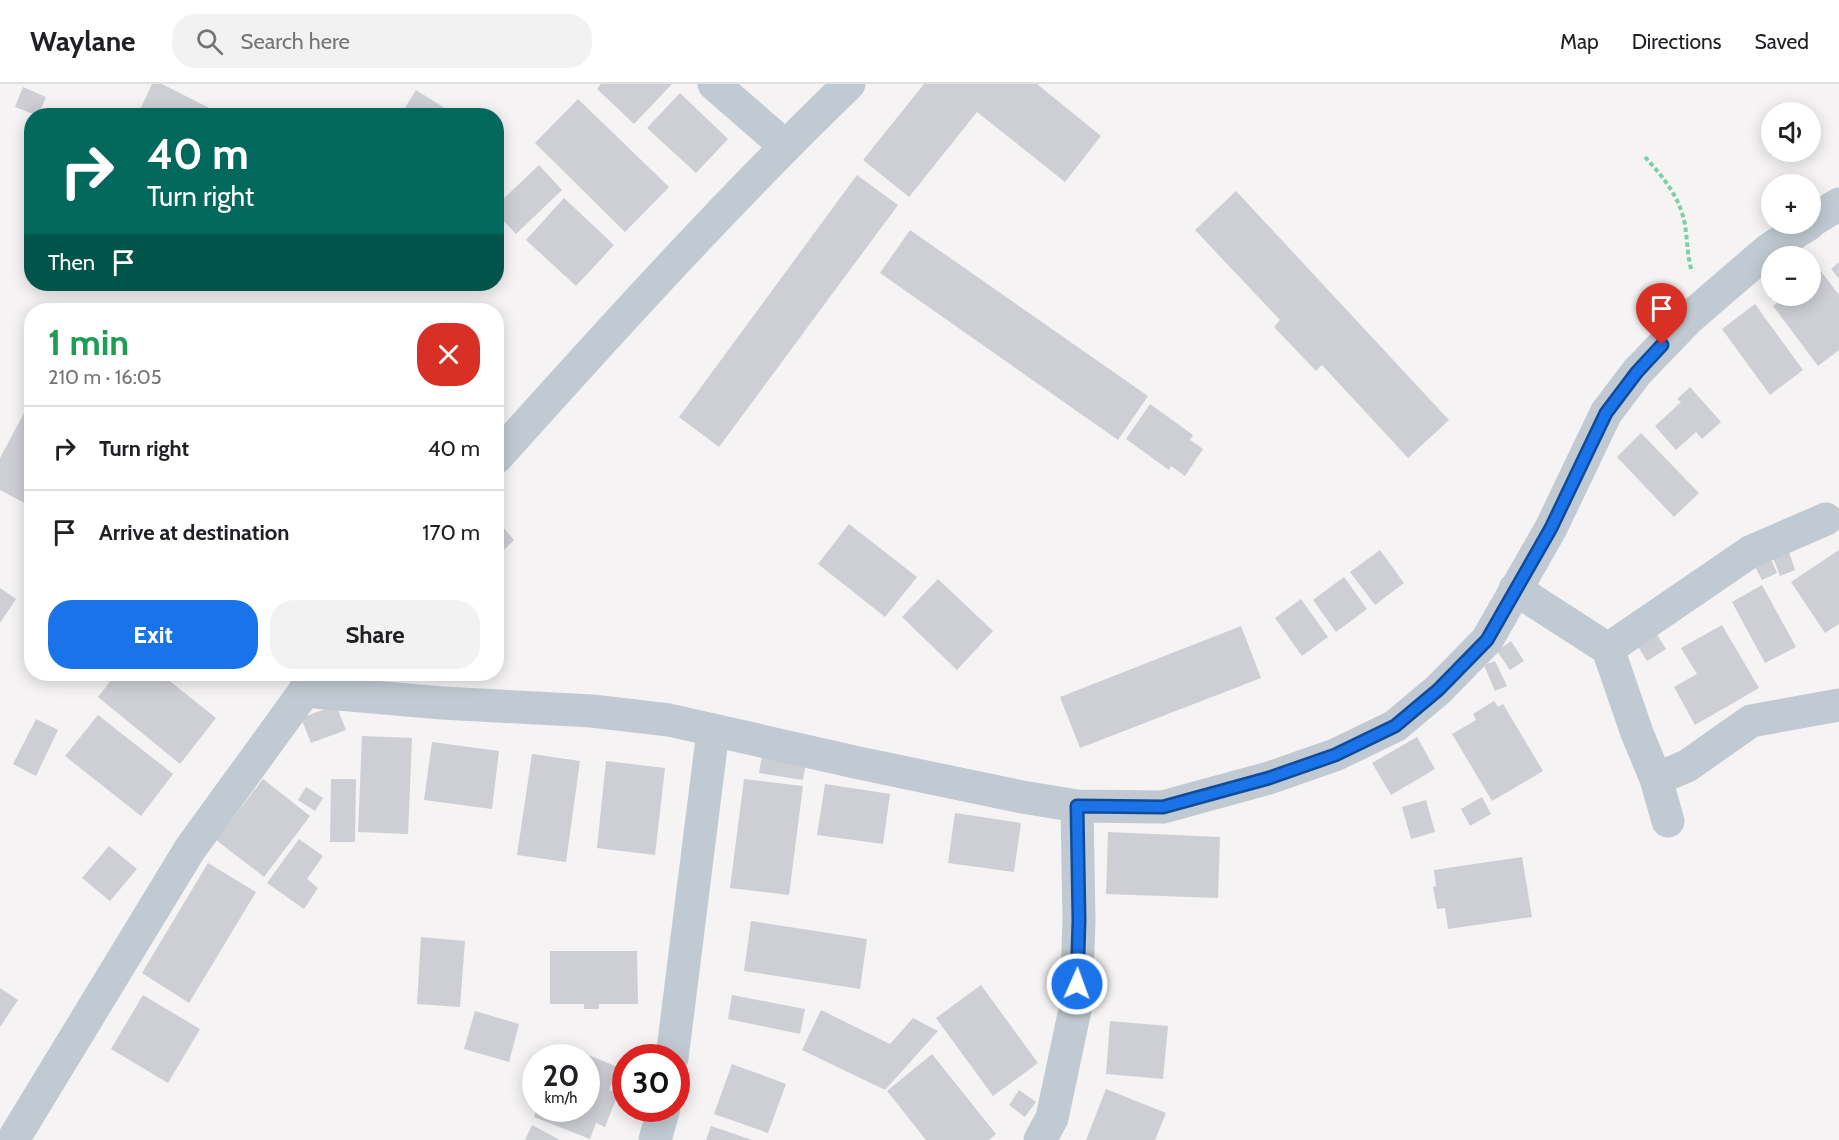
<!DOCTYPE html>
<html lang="en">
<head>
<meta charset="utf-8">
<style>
	body { margin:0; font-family:Cabin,sans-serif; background:#f2f2f2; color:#202124; height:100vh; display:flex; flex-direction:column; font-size:22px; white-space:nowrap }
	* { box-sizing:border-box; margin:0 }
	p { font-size:20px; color:#757577 }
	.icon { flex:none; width:33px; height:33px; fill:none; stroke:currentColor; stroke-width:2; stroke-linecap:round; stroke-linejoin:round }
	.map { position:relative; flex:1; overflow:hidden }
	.side { position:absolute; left:24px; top:219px; width:480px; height:378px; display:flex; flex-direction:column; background:#fff; border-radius:24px; box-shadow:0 3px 15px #0003 }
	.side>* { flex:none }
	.guide { position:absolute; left:24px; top:24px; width:480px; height:183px; border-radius:24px; box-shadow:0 3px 15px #0003; background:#00695c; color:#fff; overflow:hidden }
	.controls { position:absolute; left:1761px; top:18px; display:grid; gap:12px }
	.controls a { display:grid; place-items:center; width:60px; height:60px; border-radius:50%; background:#fff; box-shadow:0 3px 15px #0003; font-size:30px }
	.speed { position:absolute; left:522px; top:960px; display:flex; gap:12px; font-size:30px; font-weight:700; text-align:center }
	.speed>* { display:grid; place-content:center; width:78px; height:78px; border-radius:50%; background:#fff; box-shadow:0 3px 15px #0003; line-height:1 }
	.speed small { font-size:15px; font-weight:400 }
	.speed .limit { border:9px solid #d22; background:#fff; color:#111 }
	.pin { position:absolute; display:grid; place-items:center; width:51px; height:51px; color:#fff; margin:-62px -26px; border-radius:50% 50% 50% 0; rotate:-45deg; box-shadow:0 0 6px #0007 }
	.pin .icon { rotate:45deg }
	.me { position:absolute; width:66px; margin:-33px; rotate:2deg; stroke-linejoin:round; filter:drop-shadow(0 0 4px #0008) }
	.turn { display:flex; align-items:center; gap:21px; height:126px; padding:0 24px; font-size:27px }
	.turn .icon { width:78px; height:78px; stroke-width:2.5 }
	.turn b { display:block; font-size:42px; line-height:51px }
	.then { display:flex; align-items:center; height:57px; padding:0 24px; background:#0003; gap:12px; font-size:22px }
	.round { display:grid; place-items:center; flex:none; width:63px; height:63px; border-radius:24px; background:#f2f2f2 }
	.headline { display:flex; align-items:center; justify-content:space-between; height:102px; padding:0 24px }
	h1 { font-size:36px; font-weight:700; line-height:45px; color:#1e9e55 }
	.button { display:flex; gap:12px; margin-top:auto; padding:12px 24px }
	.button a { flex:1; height:69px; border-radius:24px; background:#1a73e8; color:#fff; font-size:24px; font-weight:700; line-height:69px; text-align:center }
	.button a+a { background:#f2f2f2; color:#202124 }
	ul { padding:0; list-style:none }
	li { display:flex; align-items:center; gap:18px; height:84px; padding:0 24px; border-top:2px solid #e0e0e0 }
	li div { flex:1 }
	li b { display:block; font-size:22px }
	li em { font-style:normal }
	header { display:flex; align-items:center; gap:36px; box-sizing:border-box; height:84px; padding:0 30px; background:#fff; border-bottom:2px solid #e0e0e0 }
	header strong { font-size:28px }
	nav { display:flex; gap:33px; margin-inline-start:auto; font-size:21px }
	.search { width:420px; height:54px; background:#f2f2f2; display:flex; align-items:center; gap:15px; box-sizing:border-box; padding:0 21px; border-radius:24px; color:#757577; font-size:22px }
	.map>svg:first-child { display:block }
	.building { fill:#cdcfd5 }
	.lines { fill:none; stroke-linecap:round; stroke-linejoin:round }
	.path { stroke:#7ad0a6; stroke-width:4; stroke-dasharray:4.5 3; stroke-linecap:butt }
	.minor { stroke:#c1cad2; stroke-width:33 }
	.route-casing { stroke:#114b97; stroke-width:15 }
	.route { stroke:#1a73e8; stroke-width:10 }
</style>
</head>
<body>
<header>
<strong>Waylane</strong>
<div class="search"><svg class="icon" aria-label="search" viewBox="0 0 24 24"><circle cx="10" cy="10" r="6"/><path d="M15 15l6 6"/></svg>Search here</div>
<nav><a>Map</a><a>Directions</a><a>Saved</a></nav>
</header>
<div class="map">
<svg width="1839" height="1056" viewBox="0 0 1839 1056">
	<rect width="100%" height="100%" fill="#f5f3f3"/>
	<path class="building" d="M 152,0 L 162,0 L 225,32 L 137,32 Z
		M 601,0 L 672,0 L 634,40 L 597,5 Z
		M 924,0 L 1037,0 L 1101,52 L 1065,98 L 977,28 L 909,113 L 863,76 Z
		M 23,3 L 46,13 L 38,32 L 15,23 Z
		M 416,6 L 457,32 L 400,32 Z
		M 680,9 L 728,55 L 696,89 L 647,44 Z
		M 578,15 L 669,103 L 625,148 L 535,59 Z
		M 539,81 L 562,106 L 516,150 L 496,129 L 496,122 Z
		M 857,91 L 898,121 L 719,363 L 679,333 Z
		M 1236,107 L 1449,336 L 1408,374 L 1322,281 L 1316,287 L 1274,243 L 1280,236 L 1195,146 Z
		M 564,114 L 614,161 L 576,202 L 526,156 Z
		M 910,146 L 1148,312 L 1118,356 L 880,189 Z
		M 1839,178 L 1839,195 L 1831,185 Z
		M 1820,186 L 1839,211 L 1839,266 L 1818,282 L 1773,222 L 1787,212 L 1810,212 L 1810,193 Z
		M 1755,220 L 1803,286 L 1770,311 L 1722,245 Z
		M 1690,303 L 1721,338 L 1702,355 L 1696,348 L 1676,366 L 1655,342 L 1681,318 L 1677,315 Z
		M 32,314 L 32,423 L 0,406 L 0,374 Z
		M 1150,320 L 1193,351 L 1190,356 L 1203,365 L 1185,392 L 1171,382 L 1169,386 L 1126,355 Z
		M 1641,349 L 1699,409 L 1674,433 L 1617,373 Z
		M 849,440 L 917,493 L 885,533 L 818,480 Z
		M 502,442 L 514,456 L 501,469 L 496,464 L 496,447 Z
		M 1788,465 L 1795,486 L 1780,492 L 1772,471 Z
		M 1380,466 L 1404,499 L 1375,521 L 1350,488 Z
		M 1839,466 L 1839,540 L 1825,549 L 1791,498 Z
		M 1770,473 L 1777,489 L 1762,496 L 1754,481 Z
		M 1344,493 L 1367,525 L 1336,548 L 1313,516 Z
		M 938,495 L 993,547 L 957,586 L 902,533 Z
		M 1762,501 L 1796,563 L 1765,579 L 1732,518 Z
		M 0,504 L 16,515 L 0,539 Z
		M 1301,515 L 1328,553 L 1302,572 L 1275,534 Z
		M 1722,541 L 1759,604 L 1695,641 L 1674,603 L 1697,590 L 1681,564 Z
		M 1241,542 L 1261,594 L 1080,664 L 1060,613 Z
		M 1656,549 L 1666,565 L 1647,577 L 1637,561 Z
		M 1511,557 L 1524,577 L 1510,586 L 1497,567 Z
		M 1495,577 L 1507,602 L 1495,607 L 1484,581 Z
		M 116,590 L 161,590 L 216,634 L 180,680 L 98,613 Z
		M 1494,617 L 1498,623 L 1503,620 L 1543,687 L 1492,717 L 1452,650 L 1476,636 L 1473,630 Z
		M 336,621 L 346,646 L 311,659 L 301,634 Z
		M 98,631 L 173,690 L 141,732 L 65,672 Z
		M 36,635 L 58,646 L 36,692 L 13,680 Z
		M 362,652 L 412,654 L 408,750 L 358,748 Z
		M 1417,653 L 1435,685 L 1391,711 L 1372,679 Z
		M 432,658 L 499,667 L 492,725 L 424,716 Z
		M 532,670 L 580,677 L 566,778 L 517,771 Z
		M 762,672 L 806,679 L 803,696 L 759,689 Z
		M 606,677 L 665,684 L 655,771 L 597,764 Z
		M 263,695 L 310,732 L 264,793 L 216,756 Z
		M 331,695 L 356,695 L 355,758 L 330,758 Z
		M 744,695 L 803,702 L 789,811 L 730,804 Z
		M 825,700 L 890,710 L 883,760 L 817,751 Z
		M 306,703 L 323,714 L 315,727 L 298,716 Z
		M 1482,713 L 1491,730 L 1470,742 L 1461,725 Z
		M 1426,716 L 1435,748 L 1411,755 L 1402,723 Z
		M 955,729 L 1021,739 L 1014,788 L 948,779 Z
		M 1108,748 L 1220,753 L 1218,814 L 1106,810 Z
		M 299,755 L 323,772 L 307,795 L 318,804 L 304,825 L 267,799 Z
		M 109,762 L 137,785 L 110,817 L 82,794 Z
		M 1522,773 L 1532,833 L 1448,845 L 1445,824 L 1437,825 L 1433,803 L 1436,802 L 1434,786 Z
		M 208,779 L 256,808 L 189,919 L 142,889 Z
		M 751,837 L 867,855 L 860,905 L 744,887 Z
		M 421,853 L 465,857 L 460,923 L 417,920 Z
		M 550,867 L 637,867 L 638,920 L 599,920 L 599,925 L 584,925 L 584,920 L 550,920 Z
		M 981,901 L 1038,979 L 993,1012 L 936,934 Z
		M 0,904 L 18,916 L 0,943 Z
		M 143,911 L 200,945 L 168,999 L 111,965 Z
		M 732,911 L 805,925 L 800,950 L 728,935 Z
		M 821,926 L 890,960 L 913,934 L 938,947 L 885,1006 L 802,966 Z
		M 475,927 L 519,940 L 509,978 L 464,965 Z
		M 1110,937 L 1168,942 L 1163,995 L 1106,990 Z
		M 563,961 L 618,983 L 609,1006 L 618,1010 L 605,1043 L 596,1039 L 590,1055 L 534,1033 L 537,1024 L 586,1024 L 586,974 L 558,974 Z
		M 932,970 L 996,1050 L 989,1056 L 926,1056 L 887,1007 Z
		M 732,980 L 786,1000 L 768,1049 L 714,1030 Z
		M 1106,1005 L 1166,1029 L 1155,1056 L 1086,1056 Z
		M 1019,1006 L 1036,1018 L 1025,1033 L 1009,1021 Z
		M 532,1041 L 560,1056 L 525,1056 Z
		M 711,1042 L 752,1056 L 706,1056 Z"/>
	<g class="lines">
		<path class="path" d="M 1645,73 C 1661,91 1676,108 1683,132 C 1688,150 1686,169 1692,188"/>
		<path class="minor" d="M 714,0 L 785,62
			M 1810,138 L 1839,120
			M 496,374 C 610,247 726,119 849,0
			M 1515,505 L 1608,565 L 1637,649 L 1656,695 L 1668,737
			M 1608,565 L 1750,468 L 1826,435
			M 304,607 L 442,619 L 592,627 L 669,636 L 859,679 L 1022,713 L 1077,722 L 1163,723 L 1269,694 L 1335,671 L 1395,642 L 1438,606 L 1487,556 L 1551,444 L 1606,329 L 1637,288 L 1688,235 L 1768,166 L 1809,140
			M 1656,695 L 1687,682 L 1751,637 L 1839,621
			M 672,974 L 713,647
			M 13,1056 L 190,765 L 317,590
			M 655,1056 L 664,1024
			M 1040,1056 L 1052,1034 L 1076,921 L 1079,836 L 1077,722"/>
	</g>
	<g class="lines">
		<defs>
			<path id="route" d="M 1077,900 L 1079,836 L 1077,722 L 1163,723 L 1269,694 L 1335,671 L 1395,642 L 1438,606 L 1487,556 L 1551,444 L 1606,329 L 1637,288 L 1662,261"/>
		</defs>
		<use href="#route" class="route-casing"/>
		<use href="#route" class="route"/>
	</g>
</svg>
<div class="controls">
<a><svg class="icon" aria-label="sound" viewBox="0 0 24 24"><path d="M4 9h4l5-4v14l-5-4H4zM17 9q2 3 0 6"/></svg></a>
<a>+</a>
<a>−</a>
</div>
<div class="speed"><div>20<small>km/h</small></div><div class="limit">30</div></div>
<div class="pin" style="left:1662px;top:261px;background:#d93025"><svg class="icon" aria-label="arrive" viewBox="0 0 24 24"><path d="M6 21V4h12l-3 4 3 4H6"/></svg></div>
<svg class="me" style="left:1077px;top:900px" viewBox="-20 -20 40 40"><circle r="17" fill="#1a73e8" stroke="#fff" stroke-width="3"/><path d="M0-11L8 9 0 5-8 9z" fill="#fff"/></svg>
<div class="guide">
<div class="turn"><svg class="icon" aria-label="right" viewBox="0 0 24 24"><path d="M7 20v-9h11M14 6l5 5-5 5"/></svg><div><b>40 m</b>Turn right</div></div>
<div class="then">Then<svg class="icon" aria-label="arrive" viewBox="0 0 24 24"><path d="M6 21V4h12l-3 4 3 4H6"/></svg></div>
</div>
<section class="side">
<div class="headline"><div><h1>1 min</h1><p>210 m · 16:05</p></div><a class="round" style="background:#d93025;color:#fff"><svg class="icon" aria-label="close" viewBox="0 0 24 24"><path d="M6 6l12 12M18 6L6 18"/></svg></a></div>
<ul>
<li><svg class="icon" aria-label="right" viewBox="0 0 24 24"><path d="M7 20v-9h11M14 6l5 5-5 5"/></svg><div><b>Turn right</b></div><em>40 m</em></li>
<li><svg class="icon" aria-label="arrive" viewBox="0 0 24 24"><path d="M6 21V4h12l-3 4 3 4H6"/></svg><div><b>Arrive at destination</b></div><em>170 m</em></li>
</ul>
<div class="button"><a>Exit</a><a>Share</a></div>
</section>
</div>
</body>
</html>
